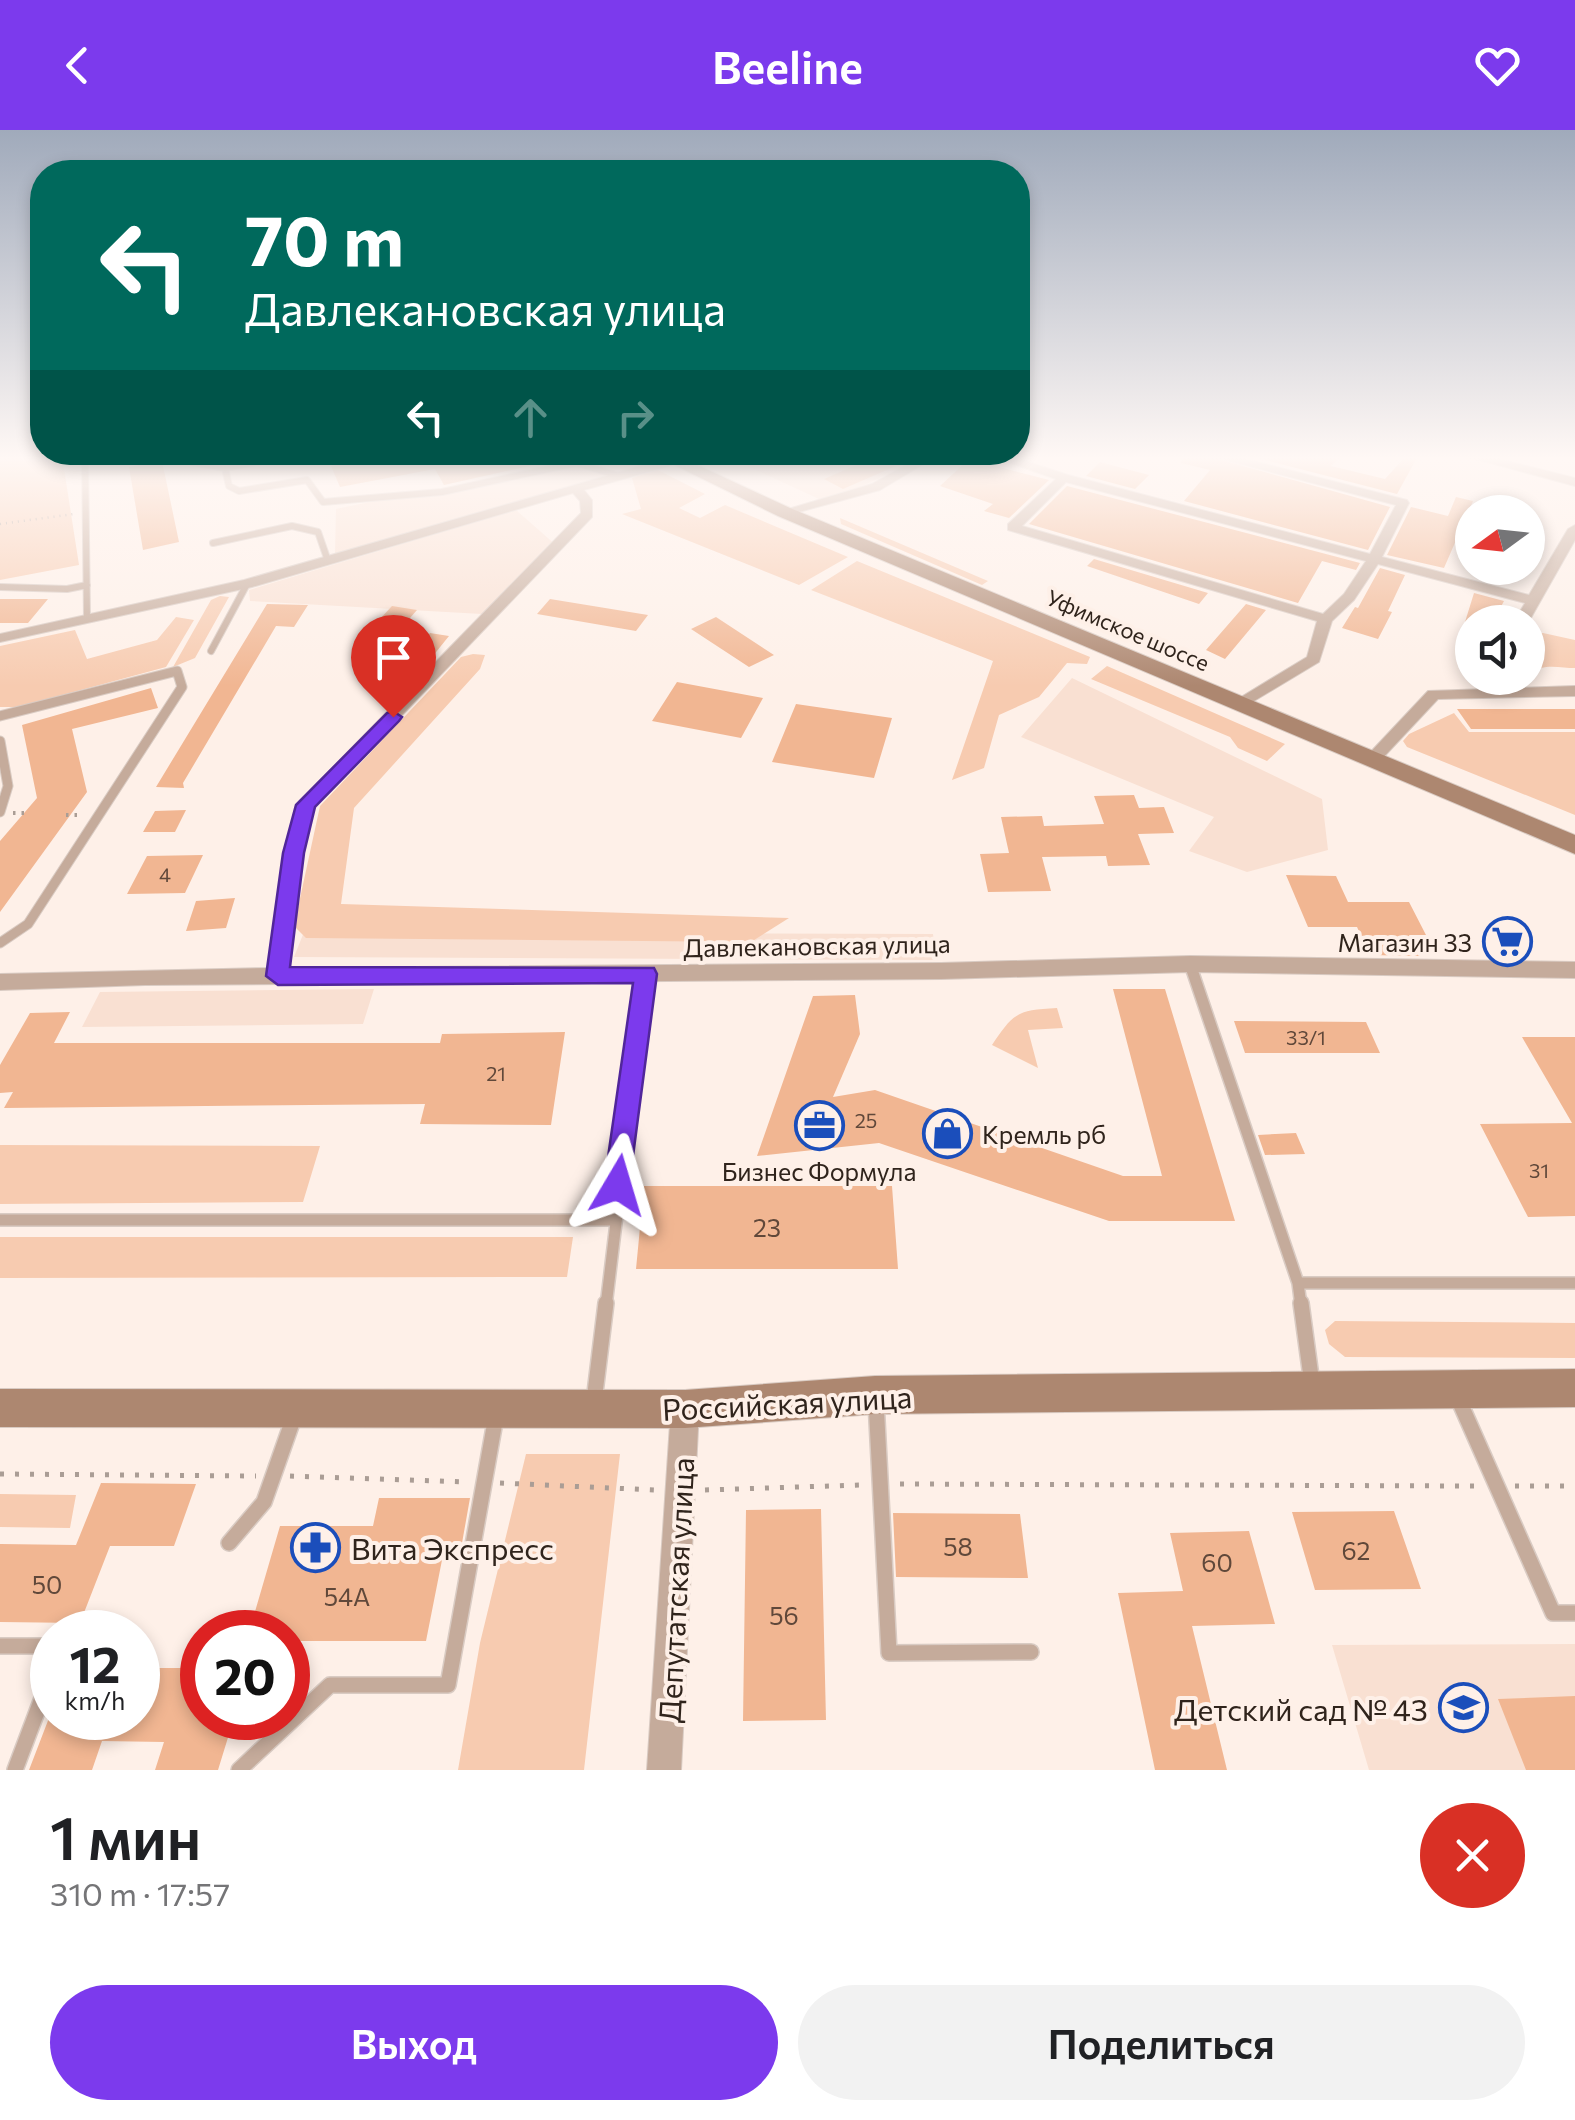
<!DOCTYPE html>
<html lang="ru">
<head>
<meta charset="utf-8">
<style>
	body { margin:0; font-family:Commissioner,sans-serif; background:#f2f2f2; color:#202124; height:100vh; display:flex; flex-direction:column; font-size:38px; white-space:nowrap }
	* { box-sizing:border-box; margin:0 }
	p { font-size:32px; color:#757577 }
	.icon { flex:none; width:55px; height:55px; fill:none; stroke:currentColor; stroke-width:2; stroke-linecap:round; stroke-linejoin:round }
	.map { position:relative; height:1640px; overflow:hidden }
	.panel { display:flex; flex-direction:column; background:#fff; flex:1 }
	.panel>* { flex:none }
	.guide { position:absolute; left:30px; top:30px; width:1000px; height:305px; border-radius:40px; box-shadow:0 5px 15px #0003; background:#00695c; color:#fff; overflow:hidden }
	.needle { width:65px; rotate:255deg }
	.buttons { position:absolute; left:1455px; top:365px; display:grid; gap:20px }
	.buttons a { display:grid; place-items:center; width:90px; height:90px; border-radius:50%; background:#fff; box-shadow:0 5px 15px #0003; font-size:50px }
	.speed { position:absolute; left:30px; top:1480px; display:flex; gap:20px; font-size:50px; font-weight:700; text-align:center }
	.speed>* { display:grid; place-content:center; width:130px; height:130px; border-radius:50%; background:#fff; box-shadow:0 5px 15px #0003; line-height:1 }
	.speed small { font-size:25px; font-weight:400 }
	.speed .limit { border:15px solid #d22; background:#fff; color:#111 }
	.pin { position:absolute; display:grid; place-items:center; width:85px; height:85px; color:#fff; margin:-102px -42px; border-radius:50% 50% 50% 0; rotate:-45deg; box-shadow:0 0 10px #0007 }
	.pin .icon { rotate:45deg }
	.me { position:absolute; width:110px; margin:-55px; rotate:7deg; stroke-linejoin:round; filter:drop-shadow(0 0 8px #0008) }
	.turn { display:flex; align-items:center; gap:35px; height:210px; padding:0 50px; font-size:45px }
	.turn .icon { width:130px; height:130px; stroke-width:2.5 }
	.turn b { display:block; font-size:70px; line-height:85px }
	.lanes { display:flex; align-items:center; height:95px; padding:0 50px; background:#0003; justify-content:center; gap:50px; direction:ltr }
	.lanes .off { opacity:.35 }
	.round { display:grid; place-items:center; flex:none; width:105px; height:105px; border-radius:52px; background:#f2f2f2 }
	.headline { display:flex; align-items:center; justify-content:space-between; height:170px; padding:0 50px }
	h1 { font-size:60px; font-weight:600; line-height:75px }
	.primary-button { display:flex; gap:20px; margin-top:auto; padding:20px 50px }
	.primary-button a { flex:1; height:115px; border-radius:60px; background:#7c3aed; color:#fff; font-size:40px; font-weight:600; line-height:115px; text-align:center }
	.primary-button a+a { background:#f2f2f2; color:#202124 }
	header { display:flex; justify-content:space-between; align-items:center; height:130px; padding:0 50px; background:#7c3aed; color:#fff; font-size:45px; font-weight:600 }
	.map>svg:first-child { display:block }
	.built { fill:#f9e0d2 }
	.green { fill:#f7cbb0 }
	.building { fill:#f1b692 }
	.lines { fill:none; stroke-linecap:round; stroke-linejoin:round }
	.service-far3-casing { stroke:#d9cbc3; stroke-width:8 }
	.service-far2-casing { stroke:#d9cbc3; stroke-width:11 }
	.service-far1-casing { stroke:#d9cbc3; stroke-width:14 }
	.service-casing { stroke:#d9cbc3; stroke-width:18 }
	.minor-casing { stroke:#d9cbc3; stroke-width:2 }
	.secondary-casing { stroke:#d9cbc3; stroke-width:2 }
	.path-far2 { stroke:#aa9d95; stroke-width:2.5; stroke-dasharray:1 5; stroke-linecap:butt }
	.path-far1 { stroke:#aa9d95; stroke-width:4; stroke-dasharray:2.5 6; stroke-linecap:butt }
	.path { stroke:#aa9d95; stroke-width:5; stroke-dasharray:4 11; stroke-linecap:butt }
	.service-far3 { stroke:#c5ab9b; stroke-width:6 }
	.service-far2 { stroke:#c5ab9b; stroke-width:9 }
	.service-far1 { stroke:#c5ab9b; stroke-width:11 }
	.service { stroke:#c5ab9b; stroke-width:15 }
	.minor { fill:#c5ab9b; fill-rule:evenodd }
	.secondary { fill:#ad8770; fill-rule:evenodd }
	.route { fill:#7c3aed; stroke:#51269a; stroke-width:2.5 }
	.labels { text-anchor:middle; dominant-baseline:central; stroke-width:8; stroke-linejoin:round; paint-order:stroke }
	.number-label { font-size:20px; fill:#60483a }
	.far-street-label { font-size:22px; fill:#30241c; stroke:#fef0e8 }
	.poi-label { font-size:25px; fill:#30241c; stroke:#fef0e8; text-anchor:end }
	.street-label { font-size:25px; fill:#30241c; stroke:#fef0e8 }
	.near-number-label { font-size:25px; fill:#60483a }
	.near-street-label { font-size:30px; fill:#30241c; stroke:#fef0e8 }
	.near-poi-label { font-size:30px; fill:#30241c; stroke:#fef0e8; text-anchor:start }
</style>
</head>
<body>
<header><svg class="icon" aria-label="back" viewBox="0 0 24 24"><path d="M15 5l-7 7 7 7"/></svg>Beeline<svg class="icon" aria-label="heart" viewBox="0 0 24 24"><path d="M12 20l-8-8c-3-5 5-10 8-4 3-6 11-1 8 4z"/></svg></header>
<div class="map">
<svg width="1575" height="1640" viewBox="0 0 1575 1640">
	<rect width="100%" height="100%" fill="#fef0e8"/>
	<path class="built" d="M 760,326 L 887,326 L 907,336 L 848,362 L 819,369 L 739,332 Z
		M 583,335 L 607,346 L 335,424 L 336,379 L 409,364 L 444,364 Z
		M 516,380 L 557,416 L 482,484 L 250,471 L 249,460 Z
		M 1072,548 L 1322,669 L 1328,720 L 1247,742 L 1189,721 L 1214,687 L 1021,607 Z
		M 304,802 L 933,804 L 936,830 L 294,827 Z
		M 374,859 L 363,894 L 82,897 L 100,862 Z
		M 1575,1514 L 1575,1640 L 1369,1640 L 1332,1515 Z"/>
	<path class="green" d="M 0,326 L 62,326 L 79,435 L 0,450 Z
		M 656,339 L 705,364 L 679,378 L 700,388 L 725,375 L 848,427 L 799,455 L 622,384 L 641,379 L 632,348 Z
		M 840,388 L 988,451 L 982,455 L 841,394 Z
		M 857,431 L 1090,527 L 1087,534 L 1067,533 L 1039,567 L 999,585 L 984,638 L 952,650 L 993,531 L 811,460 Z
		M 220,466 L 229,467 L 195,528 L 173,537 L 211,470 Z
		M 176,487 L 194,490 L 166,537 L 18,577 L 0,577 L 0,516 L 75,500 L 87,529 L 157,510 Z
		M 1543,503 L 1575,510 L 1575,538 C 1565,538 1551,535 1541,538 C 1528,542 1527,550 1511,548 L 1528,548 L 1528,513 L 1533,504 Z
		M 473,524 L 485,525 L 480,539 L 354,678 L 341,774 L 789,788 L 751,812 L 306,808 L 294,796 L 320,676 L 461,527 Z
		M 1107,536 L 1285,614 L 1267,631 L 1238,618 L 1230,607 L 1091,549 Z
		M 1454,583 L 1469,602 L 1575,602 L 1575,685 L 1407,617 L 1403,611 L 1409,604 Z
		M 1057,878 L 1063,898 L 1028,900 L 1038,938 L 992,915 C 1014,882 1018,880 1057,878 Z
		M 0,1015 L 320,1016 L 303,1072 L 0,1074 Z
		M 0,1107 L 573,1107 L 567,1147 L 0,1148 Z
		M 1335,1191 L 1575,1193 L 1575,1228 L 1345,1227 L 1329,1214 L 1325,1200 Z
		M 526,1324 L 620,1324 L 584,1640 L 458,1640 L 480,1513 Z
		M 0,1364 L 76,1365 L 70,1398 L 0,1397 Z"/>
	<path class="building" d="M 384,326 L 542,326 L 543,333 L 444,355 L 435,339 L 340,357 L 331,336 Z
		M 1182,326 L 1207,326 L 1390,377 L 1368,420 L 1184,371 L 1210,340 L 1181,333 Z
		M 1250,326 L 1341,326 L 1331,336 L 1385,349 L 1406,326 L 1418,326 L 1397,364 Z
		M 875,327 L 896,336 L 843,359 L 824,349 Z
		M 968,330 L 995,336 L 1049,350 L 1009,388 L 984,381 L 993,374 L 940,356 Z
		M 162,331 L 179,412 L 143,420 L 129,337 Z
		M 1100,332 L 1149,345 L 1135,359 L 1086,346 Z
		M 1067,356 L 1360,433 L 1356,440 L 1322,431 L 1298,473 L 1029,394 Z
		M 1456,367 L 1473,371 L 1444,438 L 1387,425 L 1411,377 L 1448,386 Z
		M 1094,429 L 1208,463 L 1199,474 L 1087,436 Z
		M 1380,438 L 1405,445 L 1388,481 L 1392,482 L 1378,509 L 1342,498 L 1355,477 L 1358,478 Z
		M 1474,463 L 1504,471 L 1493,492 L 1465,492 Z
		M 0,469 L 48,469 L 28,493 L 0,493 Z
		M 550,469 L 648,485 L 636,501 L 537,484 Z
		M 267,474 L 308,475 L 294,497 L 276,496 L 183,653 L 184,658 L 156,657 Z
		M 1246,474 L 1266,480 L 1225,529 L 1206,520 Z
		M 392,476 L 417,480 L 403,496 L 377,492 Z
		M 716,487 L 774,525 L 749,537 L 691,499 Z
		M 430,503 L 449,506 L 428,532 L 408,529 Z
		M 677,552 L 763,568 L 741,608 L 652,591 Z
		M 151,558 L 158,578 L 72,599 L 87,662 L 0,782 L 0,711 L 37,668 L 22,595 Z
		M 796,574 L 892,588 L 874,648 L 772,632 Z
		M 1457,579 L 1575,579 L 1575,599 L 1471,599 Z
		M 1134,665 L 1139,678 L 1164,677 L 1174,703 L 1138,704 L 1150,735 L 1108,736 L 1106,726 L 1042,727 L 1051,761 L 988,762 L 980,724 L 1009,723 L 1001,687 L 1042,686 L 1044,696 L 1104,694 L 1094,666 Z
		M 186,680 L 175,702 L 143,702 L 155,681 Z
		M 203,725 L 185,763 L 127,764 L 147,726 Z
		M 1286,745 L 1336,746 L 1348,772 L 1409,772 L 1426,805 L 1409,805 L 1420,826 L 1370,825 L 1357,797 L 1308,797 Z
		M 235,768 L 226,798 L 186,801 L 196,771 Z
		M 1113,859 L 1165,859 L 1235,1091 L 1109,1091 L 879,1013 L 757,1026 L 813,866 L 855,865 L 860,904 L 833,967 L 875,960 L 1123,1046 L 1162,1046 Z
		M 70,882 L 54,913 L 440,913 L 442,904 L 565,902 L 551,995 L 420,994 L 425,974 L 4,978 L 13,962 L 0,963 L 0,935 L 30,883 Z
		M 1234,891 L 1366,892 L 1380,923 L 1245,923 Z
		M 1522,907 L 1575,907 L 1575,1086 L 1528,1087 L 1480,994 L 1572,993 Z
		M 1296,1003 L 1305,1024 L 1265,1025 L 1258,1005 Z
		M 644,1056 L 892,1056 L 898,1139 L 636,1139 Z
		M 101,1353 L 196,1354 L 174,1416 L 110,1416 L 80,1493 L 0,1492 L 0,1414 L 76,1415 Z
		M 379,1368 L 470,1368 L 459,1430 L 442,1430 L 426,1511 L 288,1511 L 288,1502 L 249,1502 L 280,1396 L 373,1396 Z
		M 821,1379 L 826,1590 L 743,1591 L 746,1380 Z
		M 1394,1381 L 1421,1459 L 1315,1460 L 1292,1382 Z
		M 893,1383 L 1020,1384 L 1028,1448 L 896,1447 Z
		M 1249,1401 L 1275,1494 L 1192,1496 L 1227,1640 L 1155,1640 L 1118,1463 L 1183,1461 L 1170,1403 Z
		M 138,1538 L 202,1538 L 202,1588 L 234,1588 L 218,1640 L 155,1640 L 164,1612 L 102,1611 L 92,1640 L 29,1640 L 49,1588 L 138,1588 Z
		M 1575,1566 L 1575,1640 L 1526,1640 L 1498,1569 Z"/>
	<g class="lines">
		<defs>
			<path id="service-far3" d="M 85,326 L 87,489
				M 192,332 L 225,338 L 229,356 L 239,361 L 307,350 L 323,372 L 442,362 L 576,333 L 619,346
				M 225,338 L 288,326
				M 213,413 L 292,396 L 318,402 L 328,431
				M 0,457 L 67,459 L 87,455
				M 211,521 L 247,454"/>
			<path id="service-far2" d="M 0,586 L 177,541 L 182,557 L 28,794 L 0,813
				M 0,611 L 8,656 L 0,682"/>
			<path id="service-far1" d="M 1190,834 L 1298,1153 L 1301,1176
				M 0,1090 L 613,1090
				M 1298,1153 L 1575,1153
				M 606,1176 L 646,844"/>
			<path id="service" d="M 1301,1173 L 1312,1254
				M 1457,1266 L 1553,1483 L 1575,1483
				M 594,1271 L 606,1173
				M 876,1271 L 889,1523 L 1031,1522
				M 229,1413 L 264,1372 L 294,1287
				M 0,1516 L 52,1516
				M 15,1640 L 52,1542
				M 239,1640 L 330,1555 L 448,1555 L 496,1286"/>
			<path id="minor" d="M 922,326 L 937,326 L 880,360 L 784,386 L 778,382 L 872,354 Z
				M 991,326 L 1010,326 L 1068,345 L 1370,424 L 1396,375 L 1211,326 L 1233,326 L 1407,370 L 1409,373 L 1382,427 L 1529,465 L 1568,399 L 1575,395 L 1575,410 L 1528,493 L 1514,492 L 1525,473 L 1378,434 L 1354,470 L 1332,491 L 1319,532 L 1239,580 L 1233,578 L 1233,572 L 1307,527 L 1317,491 L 1008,400 L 1008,394 L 1056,349 ZM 1066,352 L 1366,431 L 1344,464 L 1323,484 L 1022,396 Z
				M 1465,326 L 1487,326 L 1575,348 L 1575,356 Z
				M 672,327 L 678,331 L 676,334 L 584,360 L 592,370 L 592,387 L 314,677 L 302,723 L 289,838 L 941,833 L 1190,826 L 1575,832 L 1575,848 L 1190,842 L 941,849 L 145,855 L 0,860 L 0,844 L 269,838 L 284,723 L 300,671 L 581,383 L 580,371 L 573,363 L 252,457 L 0,512 L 0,504 L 244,450 Z
				M 1575,556 L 1575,566 L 1438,569 L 1378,633 L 1372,634 L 1364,629 L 1428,561 Z
				M 685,1265 L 695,1269 L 699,1279 L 681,1640 L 647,1640 L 671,1279 L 675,1269 Z"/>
			<path id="secondary" d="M 656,326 L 678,326 L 790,378 L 1575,705 L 1575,724 L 778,386 Z
				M 1575,1239 L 1575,1277 L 875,1284 L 685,1298 L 0,1297 L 0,1259 L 685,1260 L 875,1246 Z"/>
		</defs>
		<use href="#service-far3" class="service-far3-casing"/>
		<use href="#service-far2" class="service-far2-casing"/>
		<use href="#service-far1" class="service-far1-casing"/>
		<use href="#service" class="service-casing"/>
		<use href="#minor" class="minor-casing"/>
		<use href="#secondary" class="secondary-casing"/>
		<path class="path-far2" d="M 0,394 L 74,384"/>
		<path class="path-far1" d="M 13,683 L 28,683
			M 66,685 L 78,685"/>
		<path class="path" d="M 0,1344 L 256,1346
			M 290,1346 L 466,1352
			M 500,1353 L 655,1360
			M 900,1354 L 1475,1356
			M 1515,1356 L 1575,1356
			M 705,1360 L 860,1355"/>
		<use href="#service-far3" class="service-far3"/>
		<use href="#service-far2" class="service-far2"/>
		<use href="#service-far1" class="service-far1"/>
		<use href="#service" class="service"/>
		<use href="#minor" class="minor"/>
		<use href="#secondary" class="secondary"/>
	</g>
	<linearGradient id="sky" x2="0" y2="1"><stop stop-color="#a0aabb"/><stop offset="0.59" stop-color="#fff8f5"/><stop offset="1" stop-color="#fff8f5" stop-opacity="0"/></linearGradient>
	<rect width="1575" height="556" fill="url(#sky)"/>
	<path class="route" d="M 393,581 L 402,587 L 399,591 L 315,677 L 304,723 L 290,837 L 654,838 L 657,844 L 628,1064 L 618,1067 L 608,1064 L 604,1055 L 633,853 L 278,855 L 266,846 L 283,723 L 296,675 L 387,583 Z"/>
	<defs>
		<symbol id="supermarket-ring" viewBox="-11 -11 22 22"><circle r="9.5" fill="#fef0e8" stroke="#1b4ebb" stroke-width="1.5"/><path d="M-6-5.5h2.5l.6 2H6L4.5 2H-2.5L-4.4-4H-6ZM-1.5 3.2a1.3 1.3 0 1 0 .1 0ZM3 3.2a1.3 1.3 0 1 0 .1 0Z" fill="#1b4ebb"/></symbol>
		<symbol id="office-ring" viewBox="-11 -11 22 22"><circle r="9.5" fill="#fef0e8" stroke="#1b4ebb" stroke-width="1.5"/><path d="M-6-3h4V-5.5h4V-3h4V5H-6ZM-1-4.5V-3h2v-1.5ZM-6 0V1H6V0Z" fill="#1b4ebb"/></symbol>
		<symbol id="shop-ring" viewBox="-11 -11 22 22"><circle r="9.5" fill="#fef0e8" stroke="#1b4ebb" stroke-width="1.5"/><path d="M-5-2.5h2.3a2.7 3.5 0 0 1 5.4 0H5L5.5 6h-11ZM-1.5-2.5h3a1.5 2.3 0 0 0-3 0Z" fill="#1b4ebb"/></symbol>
		<symbol id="pharmacy-ring" viewBox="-11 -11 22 22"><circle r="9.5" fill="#fef0e8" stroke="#1b4ebb" stroke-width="1.5"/><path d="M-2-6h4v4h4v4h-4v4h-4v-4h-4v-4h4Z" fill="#1b4ebb"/></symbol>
		<symbol id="school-ring" viewBox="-11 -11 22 22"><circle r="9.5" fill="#fef0e8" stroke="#1b4ebb" stroke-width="1.5"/><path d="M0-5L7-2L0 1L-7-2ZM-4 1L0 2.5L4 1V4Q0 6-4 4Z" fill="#1b4ebb"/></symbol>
	</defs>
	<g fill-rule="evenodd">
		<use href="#supermarket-ring" x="1480" y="784" width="55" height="55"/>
		<use href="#office-ring" x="792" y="968" width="55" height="55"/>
		<use href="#shop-ring" x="920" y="976" width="55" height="55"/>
		<use href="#pharmacy-ring" x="288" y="1390" width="55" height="55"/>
		<use href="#school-ring" x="1436" y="1550" width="55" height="55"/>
	</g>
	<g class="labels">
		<g class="number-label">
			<text x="165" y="744">4</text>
			<text x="1306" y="907">33/1</text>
			<text x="496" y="943">21</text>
			<text x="866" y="990">25</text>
			<text x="1539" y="1040">31</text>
		</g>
		<g class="far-street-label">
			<text transform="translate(1128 500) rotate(23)">Уфимское шоссе</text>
		</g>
		<g class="poi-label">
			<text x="1472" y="812">Магазин 33</text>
			<text x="982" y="1004" text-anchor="start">Кремль рб</text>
			<text x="819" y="1041" text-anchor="middle">Бизнес Формула</text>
		</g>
		<g class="street-label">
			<text transform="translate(817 815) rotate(-1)">Давлекановская улица</text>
		</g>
		<g class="near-number-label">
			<text x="767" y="1097">23</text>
			<text x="958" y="1416">58</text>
			<text x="1356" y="1420">62</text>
			<text x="1217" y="1432">60</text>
			<text x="47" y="1454">50</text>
			<text x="347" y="1466">54А</text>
			<text x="784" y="1485">56</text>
		</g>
		<g class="near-street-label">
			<text transform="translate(787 1272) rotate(-3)">Российская улица</text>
			<text transform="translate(675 1460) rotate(-87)">Депутатская улица</text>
		</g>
		<g class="near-poi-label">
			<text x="351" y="1417">Вита Экспресс</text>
			<text x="1428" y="1578" text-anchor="end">Детский сад № 43</text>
		</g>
	</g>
</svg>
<div class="buttons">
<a><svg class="needle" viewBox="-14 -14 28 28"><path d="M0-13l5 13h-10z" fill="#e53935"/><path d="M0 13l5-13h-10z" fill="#757577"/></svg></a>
<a><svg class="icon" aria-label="sound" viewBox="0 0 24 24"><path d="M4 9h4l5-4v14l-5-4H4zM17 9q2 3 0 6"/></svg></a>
</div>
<div class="speed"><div>12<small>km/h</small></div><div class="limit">20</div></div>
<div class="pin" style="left:393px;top:587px;background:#d93025"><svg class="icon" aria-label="arrive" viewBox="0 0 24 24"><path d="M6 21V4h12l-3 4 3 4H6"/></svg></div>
<svg class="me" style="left:618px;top:1055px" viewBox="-20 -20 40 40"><path d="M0-17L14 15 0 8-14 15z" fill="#7c3aed" stroke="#fff" stroke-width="4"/></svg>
<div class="guide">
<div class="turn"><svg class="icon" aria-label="left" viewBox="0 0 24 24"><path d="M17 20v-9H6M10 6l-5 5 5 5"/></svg><div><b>70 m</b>Давлекановская улица</div></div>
<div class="lanes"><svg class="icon" aria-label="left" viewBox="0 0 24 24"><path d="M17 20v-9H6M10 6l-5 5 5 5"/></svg><svg class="icon off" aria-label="ahead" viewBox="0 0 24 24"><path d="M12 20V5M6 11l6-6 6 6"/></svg><svg class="icon off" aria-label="right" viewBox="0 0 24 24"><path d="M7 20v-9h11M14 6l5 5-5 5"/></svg></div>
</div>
</div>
<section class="panel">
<div class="headline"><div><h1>1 мин</h1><p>310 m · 17:57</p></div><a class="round" style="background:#d93025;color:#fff"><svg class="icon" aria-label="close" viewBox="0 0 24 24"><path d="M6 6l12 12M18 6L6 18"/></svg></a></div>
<div class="primary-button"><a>Выход</a><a>Поделиться</a></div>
</section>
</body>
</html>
